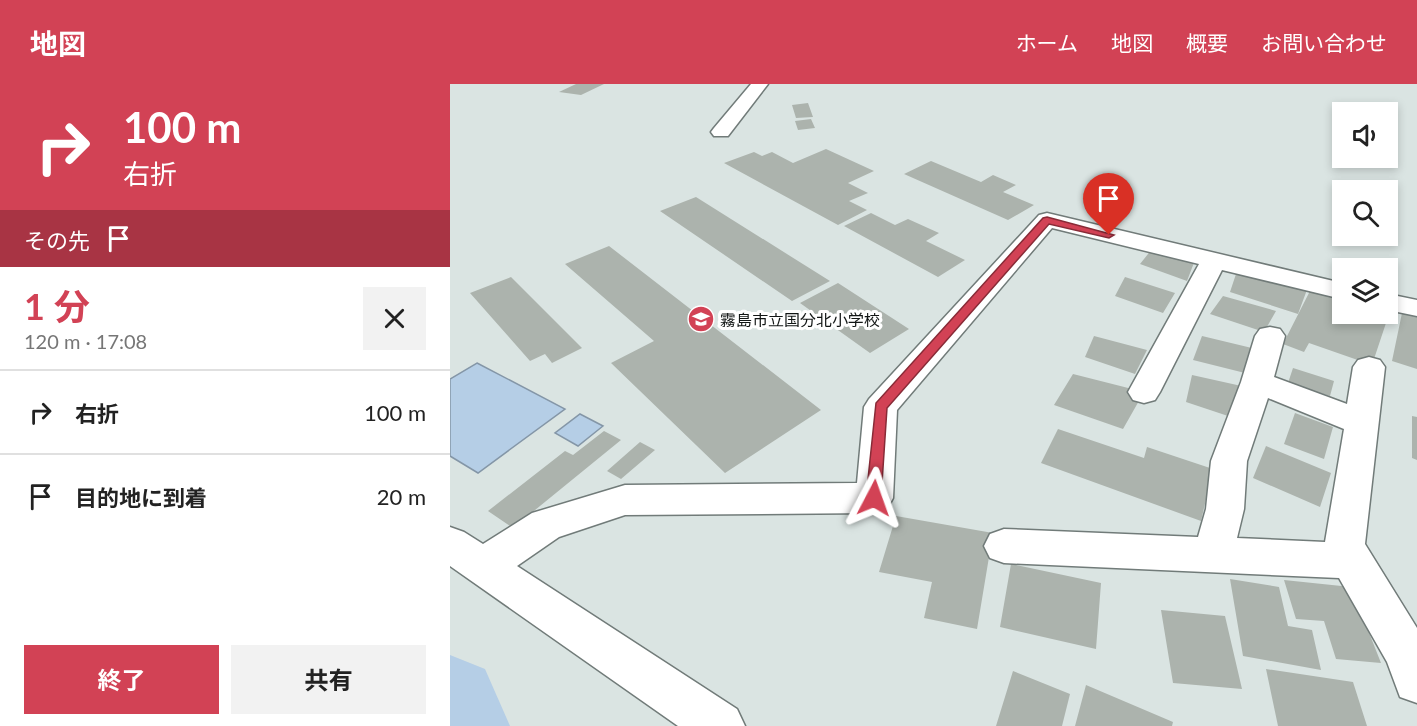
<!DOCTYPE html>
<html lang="ja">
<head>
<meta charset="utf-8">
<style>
	body { margin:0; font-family:Lato,"Noto Sans JP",sans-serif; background:#f2f2f2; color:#222; height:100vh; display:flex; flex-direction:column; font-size:22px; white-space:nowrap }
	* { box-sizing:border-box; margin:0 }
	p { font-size:20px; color:#767676 }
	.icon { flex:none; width:33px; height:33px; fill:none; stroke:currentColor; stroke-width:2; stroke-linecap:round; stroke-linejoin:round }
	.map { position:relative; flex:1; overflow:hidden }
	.details { display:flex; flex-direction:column; background:#fff; width:450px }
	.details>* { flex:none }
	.guide { background:#d24255; color:#fff; overflow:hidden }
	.buttons { position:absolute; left:882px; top:18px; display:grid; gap:12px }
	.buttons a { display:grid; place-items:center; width:66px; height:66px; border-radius:0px; background:#fff; box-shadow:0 3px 9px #0003; font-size:30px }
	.pin { position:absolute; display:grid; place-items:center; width:51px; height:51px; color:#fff; margin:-62px -26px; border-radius:50% 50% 50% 0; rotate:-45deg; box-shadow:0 0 6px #0007 }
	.pin .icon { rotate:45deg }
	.me { position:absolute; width:66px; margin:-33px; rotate:4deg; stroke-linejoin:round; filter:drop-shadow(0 0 4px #0008) }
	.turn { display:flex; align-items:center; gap:21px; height:126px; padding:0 24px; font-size:27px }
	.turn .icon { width:78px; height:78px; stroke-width:2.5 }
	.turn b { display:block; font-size:42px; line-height:51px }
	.then { display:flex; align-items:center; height:57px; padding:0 24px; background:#0003; gap:12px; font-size:22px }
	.round { display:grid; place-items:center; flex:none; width:63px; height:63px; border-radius:0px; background:#f2f2f2 }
	.head { display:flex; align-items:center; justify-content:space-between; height:102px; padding:0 24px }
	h1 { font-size:36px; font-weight:700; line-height:45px; color:#d24255 }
	.action { display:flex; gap:12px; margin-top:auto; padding:12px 24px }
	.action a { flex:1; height:69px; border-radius:0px; background:#d24255; color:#fff; font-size:24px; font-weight:700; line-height:69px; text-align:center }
	.action a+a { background:#f2f2f2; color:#222 }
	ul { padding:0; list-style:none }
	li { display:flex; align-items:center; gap:18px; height:84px; padding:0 24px; border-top:2px solid #e0e0e0 }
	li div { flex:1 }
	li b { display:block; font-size:22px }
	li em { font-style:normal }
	header { display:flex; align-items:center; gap:36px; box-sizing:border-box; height:84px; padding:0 30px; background:#d24255; color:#fff }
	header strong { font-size:28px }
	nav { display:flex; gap:33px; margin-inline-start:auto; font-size:21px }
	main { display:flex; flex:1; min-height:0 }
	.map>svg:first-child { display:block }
	.water { fill:#b5cee6; stroke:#8496a7; stroke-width:1.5 }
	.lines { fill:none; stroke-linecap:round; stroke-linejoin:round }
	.river { fill:#b5cee6; fill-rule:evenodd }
	.building { fill:#acb3ad }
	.minor-casing { stroke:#717b79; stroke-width:3 }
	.minor { fill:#fff; fill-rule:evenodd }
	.route { fill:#d24255; stroke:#882b37; stroke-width:1.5 }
	.labels { text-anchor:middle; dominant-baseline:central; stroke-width:6; stroke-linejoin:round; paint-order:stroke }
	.poi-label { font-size:16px; fill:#111514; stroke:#fff; text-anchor:start }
</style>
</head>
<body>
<header>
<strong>地図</strong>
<nav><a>ホーム</a><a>地図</a><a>概要</a><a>お問い合わせ</a></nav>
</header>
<main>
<section class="details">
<div class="guide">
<div class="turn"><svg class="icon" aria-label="right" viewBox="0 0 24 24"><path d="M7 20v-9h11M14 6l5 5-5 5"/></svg><div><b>100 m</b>右折</div></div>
<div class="then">その先<svg class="icon" aria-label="arrive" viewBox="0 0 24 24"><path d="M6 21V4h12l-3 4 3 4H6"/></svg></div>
</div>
<div class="head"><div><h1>1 分</h1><p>120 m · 17:08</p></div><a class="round"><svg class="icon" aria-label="close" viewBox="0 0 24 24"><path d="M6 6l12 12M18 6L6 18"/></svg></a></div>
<ul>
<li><svg class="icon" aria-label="right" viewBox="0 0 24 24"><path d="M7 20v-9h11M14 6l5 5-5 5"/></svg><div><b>右折</b></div><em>100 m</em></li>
<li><svg class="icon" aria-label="arrive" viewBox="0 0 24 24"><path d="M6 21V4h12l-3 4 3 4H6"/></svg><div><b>目的地に到着</b></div><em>20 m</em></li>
</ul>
<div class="action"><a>終了</a><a>共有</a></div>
</section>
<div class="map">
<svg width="967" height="642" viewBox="0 0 967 642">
	<rect width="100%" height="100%" fill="#dae4e2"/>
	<path class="water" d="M 27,279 L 115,325 L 28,389 L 0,372 L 0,295 Z
		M 130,330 L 153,342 L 128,362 L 105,349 Z"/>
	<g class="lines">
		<path class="river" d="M 0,571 L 35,585 L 60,642 L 0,642 Z"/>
	</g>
	<path class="building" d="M 126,0 L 154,0 L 131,11 L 109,8 Z
		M 358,19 L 363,33 L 346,34 L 342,21 Z
		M 361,35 L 365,44 L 348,46 L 345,37 Z
		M 376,65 L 424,87 L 398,99 L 418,109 L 399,117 L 417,126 L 388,141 L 274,79 L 304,68 L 312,72 L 322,68 L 343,79 Z
		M 481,77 L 531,98 L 543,91 L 566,101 L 553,108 L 584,121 L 558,136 L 454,90 Z
		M 246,113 L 380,197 L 342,217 L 210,127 Z
		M 421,129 L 445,141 L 458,135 L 489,149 L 476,157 L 515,176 L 488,193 L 394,142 Z
		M 159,162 L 371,326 L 275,389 L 161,279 L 204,257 L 115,180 Z
		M 702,165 L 745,176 L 737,197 L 690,180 Z
		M 788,184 L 858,203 L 848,230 L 780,208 Z
		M 61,193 L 132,264 L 102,279 L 95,270 L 80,277 L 20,209 Z
		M 675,193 L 725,209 L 713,229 L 665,212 Z
		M 388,199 L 459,245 L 420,269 L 350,219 Z
		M 862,203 L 892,213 L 892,230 L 939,230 L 922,281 L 859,259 L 854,268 L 833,260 Z
		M 773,212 L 826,227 L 814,248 L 760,230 Z
		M 952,229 L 967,233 L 967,285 L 942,277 Z
		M 644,252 L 697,266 L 685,290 L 635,273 Z
		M 752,252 L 806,265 L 799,290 L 743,276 Z
		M 843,284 L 884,297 L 880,312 L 838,299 Z
		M 623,290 L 694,308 L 673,345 L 604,321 Z
		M 742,291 L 805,305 L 787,335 L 736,318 Z
		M 845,329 L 883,343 L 874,375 L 834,360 Z
		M 962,332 L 967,333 L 967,376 L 962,374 Z
		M 608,345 L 694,374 L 697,363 L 763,385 L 751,437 L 591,379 Z
		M 154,347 L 171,356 L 63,444 L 38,427 L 115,367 L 123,371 Z
		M 190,358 L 205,366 L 171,395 L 157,387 Z
		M 816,362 L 881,389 L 870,423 L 803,394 Z
		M 446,432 L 543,449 L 527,545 L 474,534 L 482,498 L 429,488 Z
		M 561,480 L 651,499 L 646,565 L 550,543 Z
		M 780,495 L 829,503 L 838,542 L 862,546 L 871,586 L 793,572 Z
		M 834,496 L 901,503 L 931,579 L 886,575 L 874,537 L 846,535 Z
		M 711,526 L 775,532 L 792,605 L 723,599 Z
		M 816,585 L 903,598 L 917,642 L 828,642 Z
		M 563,587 L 620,610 L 612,642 L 546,642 Z
		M 636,601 L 723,638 L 722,642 L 625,642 Z"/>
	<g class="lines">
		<defs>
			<path id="minor" d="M 301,0 L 318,0 L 278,52 L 264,52 L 261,48 L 264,44 Z
				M 597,129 L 892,199 L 892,215 L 772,186 L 710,308 L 705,316 L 694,319 L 683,316 L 678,308 L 749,180 L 602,144 L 447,326 L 443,414 L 437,425 L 424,429 L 175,431 L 109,453 L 67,482 L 287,625 L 295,642 L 228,642 L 0,482 L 0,443 L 14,448 L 33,460 L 82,429 L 175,401 L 407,399 L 414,323 L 419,315 L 589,131 Z
				M 938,210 L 967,216 L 967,232 L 938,226 Z
				M 820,243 L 830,245 L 835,252 L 824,293 L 897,320 L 903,283 L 908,276 L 919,273 L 930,276 L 935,283 L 915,460 L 967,544 L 967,619 L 950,613 L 937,578 L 889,494 L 554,479 L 540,474 L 534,462 L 540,450 L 554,445 L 748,453 L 756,425 L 761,377 L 791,298 L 805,252 L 810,245 ZM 818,314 L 894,345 L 875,458 L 787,454 L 794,425 L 797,377 Z"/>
		</defs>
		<use href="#minor" class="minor-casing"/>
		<use href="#minor" class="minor"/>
	</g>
	<path class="route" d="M 597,133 L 664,151 L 659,154 L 599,140 L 437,324 L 431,414 L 429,418 L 424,420 L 418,418 L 416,414 L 426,319 L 593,134 Z"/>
	<defs>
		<symbol id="school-disc" viewBox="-11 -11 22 22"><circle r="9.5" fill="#d24255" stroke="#fff"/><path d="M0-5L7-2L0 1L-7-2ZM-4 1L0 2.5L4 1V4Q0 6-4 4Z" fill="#fff"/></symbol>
	</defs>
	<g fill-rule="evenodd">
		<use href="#school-disc" x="236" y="220" width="30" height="30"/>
	</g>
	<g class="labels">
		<g class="poi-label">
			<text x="270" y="235">霧島市立国分北小学校</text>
		</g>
	</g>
</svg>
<div class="buttons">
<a><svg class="icon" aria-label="sound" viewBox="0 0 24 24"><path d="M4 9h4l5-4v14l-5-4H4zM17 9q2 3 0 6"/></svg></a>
<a><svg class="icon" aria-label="search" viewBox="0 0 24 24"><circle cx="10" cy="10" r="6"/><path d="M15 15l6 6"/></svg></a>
<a><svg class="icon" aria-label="layers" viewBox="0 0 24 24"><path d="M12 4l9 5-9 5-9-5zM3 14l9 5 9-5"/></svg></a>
</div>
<div class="pin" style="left:659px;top:151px;background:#d93025"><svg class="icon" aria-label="arrive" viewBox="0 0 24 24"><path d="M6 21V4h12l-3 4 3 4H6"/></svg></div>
<svg class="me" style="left:424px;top:414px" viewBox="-20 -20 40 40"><path d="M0-17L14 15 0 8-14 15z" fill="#d24255" stroke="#fff" stroke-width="4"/></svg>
</div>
</main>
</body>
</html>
